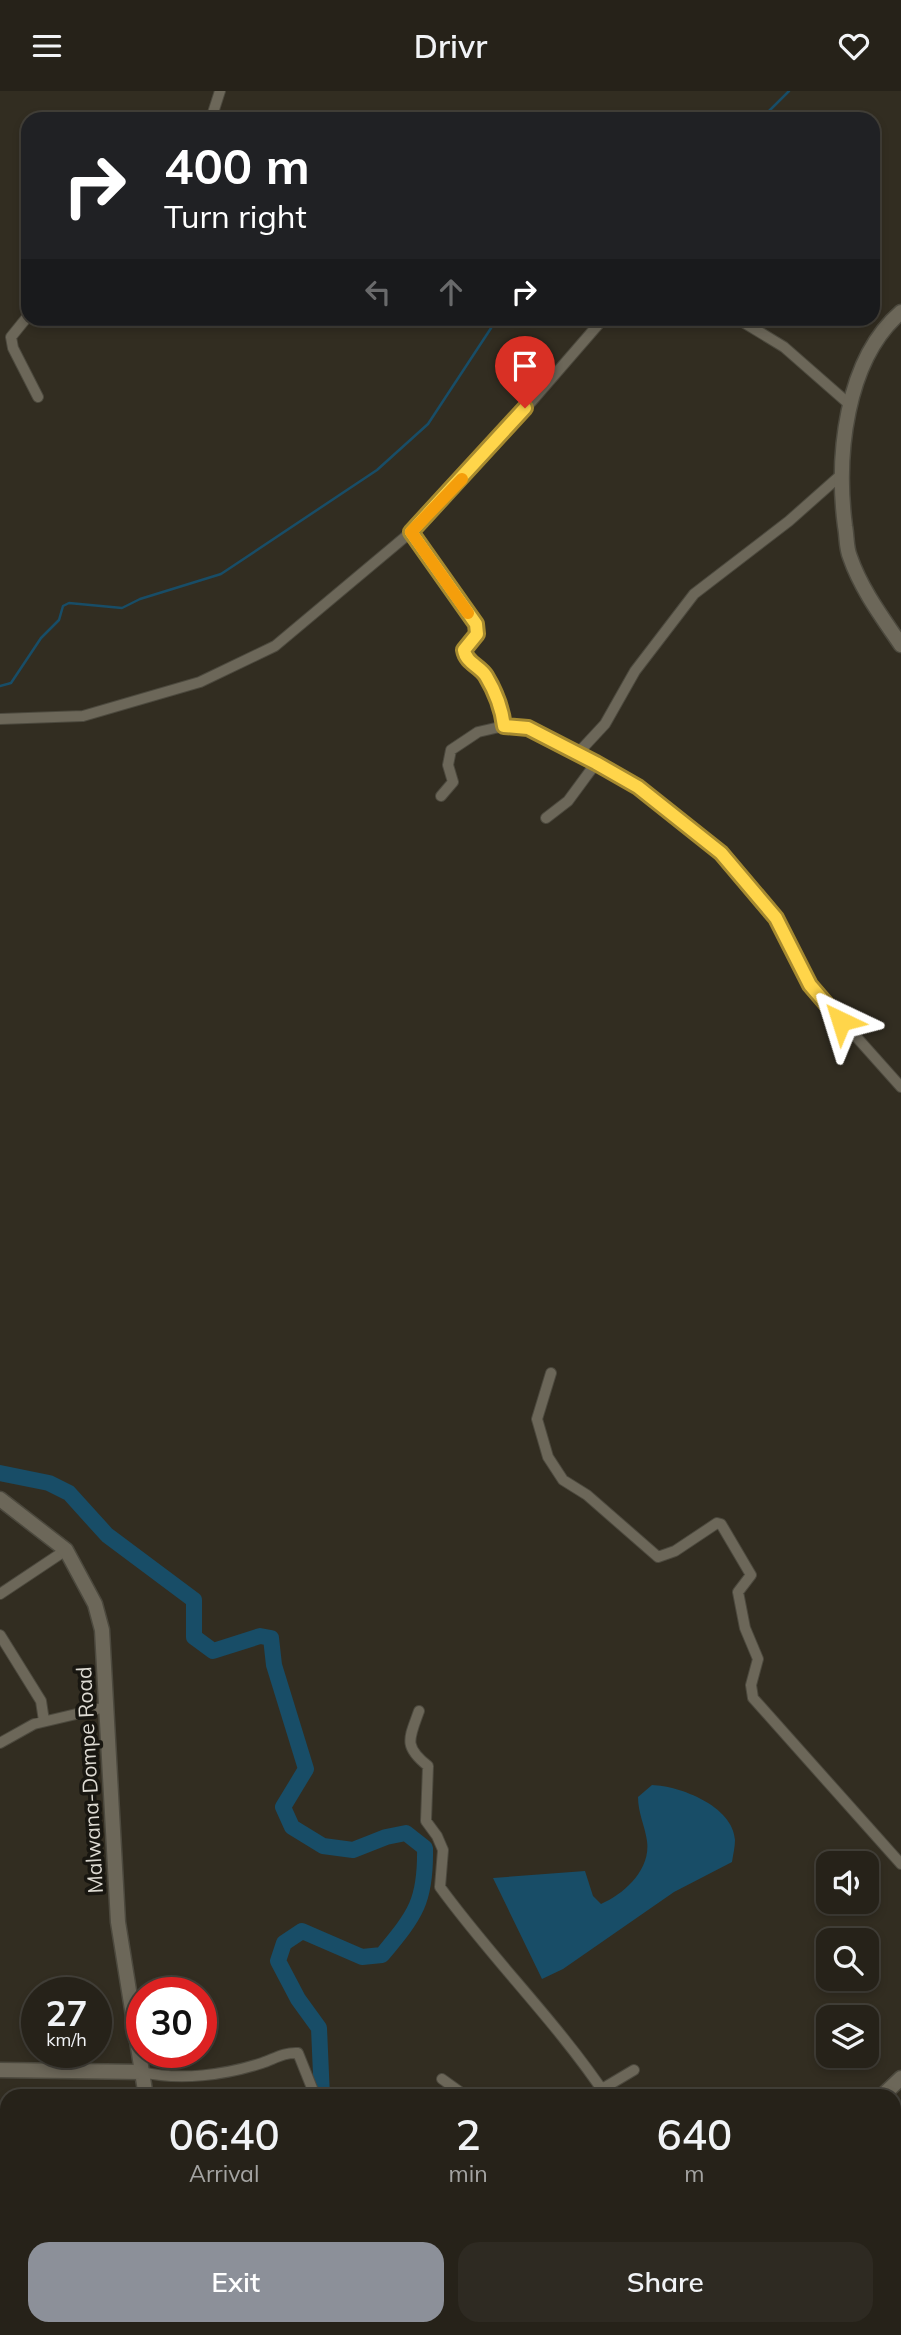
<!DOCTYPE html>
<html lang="en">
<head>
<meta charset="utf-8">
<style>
	body { margin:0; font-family:Mulish,sans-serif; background:#2e2a22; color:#f1f3f6; height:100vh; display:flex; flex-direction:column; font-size:26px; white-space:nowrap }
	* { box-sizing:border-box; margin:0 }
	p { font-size:23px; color:#a4a4a2 }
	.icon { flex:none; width:38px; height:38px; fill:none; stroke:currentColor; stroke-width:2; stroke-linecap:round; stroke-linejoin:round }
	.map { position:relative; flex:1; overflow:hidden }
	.drawer { position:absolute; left:0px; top:1998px; width:901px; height:247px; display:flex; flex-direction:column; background:#262219; border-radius:21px 21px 0 0; box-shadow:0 4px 10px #0003,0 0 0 2px #423f38 }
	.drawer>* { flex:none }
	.banner { position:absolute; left:21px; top:21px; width:859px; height:214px; border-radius:21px; box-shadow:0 4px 10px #0003,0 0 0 2px #423f38; background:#202124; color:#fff; overflow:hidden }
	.fabs { position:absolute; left:816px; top:1760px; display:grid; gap:14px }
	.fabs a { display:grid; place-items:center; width:63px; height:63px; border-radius:14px; background:#262219; box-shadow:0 4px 10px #0003,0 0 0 2px #423f38; font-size:35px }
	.speed { position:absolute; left:21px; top:1886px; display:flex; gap:14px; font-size:35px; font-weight:700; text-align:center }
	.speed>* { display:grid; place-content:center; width:91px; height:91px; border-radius:50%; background:#262219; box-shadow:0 4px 10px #0003,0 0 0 2px #423f38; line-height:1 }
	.speed small { font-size:18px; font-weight:400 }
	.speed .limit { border:10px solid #d22; background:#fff; color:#111 }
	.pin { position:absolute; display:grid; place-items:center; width:60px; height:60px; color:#fff; margin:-72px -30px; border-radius:50% 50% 50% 0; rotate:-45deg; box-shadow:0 0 7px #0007 }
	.pin .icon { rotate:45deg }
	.me { position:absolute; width:77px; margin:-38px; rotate:319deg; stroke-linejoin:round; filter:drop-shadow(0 0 5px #0008) }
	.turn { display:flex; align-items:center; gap:24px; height:147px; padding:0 28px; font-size:32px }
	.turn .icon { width:91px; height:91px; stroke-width:2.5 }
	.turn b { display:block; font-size:49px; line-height:60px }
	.lanes { display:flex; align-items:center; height:66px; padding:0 28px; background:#0003; justify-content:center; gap:35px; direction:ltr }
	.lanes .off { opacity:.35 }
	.eta { display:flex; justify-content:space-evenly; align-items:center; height:119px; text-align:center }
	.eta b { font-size:42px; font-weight:600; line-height:49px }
	.action { display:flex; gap:14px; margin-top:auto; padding:14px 28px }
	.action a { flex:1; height:80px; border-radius:21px; background:#8c9099; color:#fff; font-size:28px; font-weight:600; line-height:80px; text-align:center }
	.action a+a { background:#2e2a22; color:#f1f3f6 }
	header { display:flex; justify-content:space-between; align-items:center; height:91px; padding:0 28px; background:#262219; font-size:32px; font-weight:600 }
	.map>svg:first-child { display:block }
	.green { fill:#3f4b2b }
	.water { fill:#184d67 }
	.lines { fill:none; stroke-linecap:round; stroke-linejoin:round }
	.stream { stroke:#184d67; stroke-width:2.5 }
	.river { stroke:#184d67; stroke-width:16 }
	.street-casing { stroke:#4c493e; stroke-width:12 }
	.secondary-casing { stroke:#4c493e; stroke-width:17 }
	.street { stroke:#6c6759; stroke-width:10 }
	.secondary { stroke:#6c6759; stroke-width:14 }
	.route-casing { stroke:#a68a30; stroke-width:18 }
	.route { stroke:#ffd54a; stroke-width:12 }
	.slow { stroke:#f59e0b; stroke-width:12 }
	.labels { text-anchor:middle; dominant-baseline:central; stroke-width:7; stroke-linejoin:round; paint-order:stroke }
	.street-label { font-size:21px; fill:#dddad2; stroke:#181610 }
</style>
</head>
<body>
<header><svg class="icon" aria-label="menu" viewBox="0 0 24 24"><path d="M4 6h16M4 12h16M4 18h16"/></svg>Drivr<svg class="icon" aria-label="heart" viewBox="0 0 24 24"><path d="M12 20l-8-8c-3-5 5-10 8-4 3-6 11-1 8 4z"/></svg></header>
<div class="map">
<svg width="901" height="2244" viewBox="0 0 901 2244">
	<rect width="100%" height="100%" fill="#322d21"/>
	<path class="green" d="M 7,2053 L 7,2217 L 0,2214 L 0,2055 Z"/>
	<path class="water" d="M 652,1694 C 680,1695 733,1715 735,1749 C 735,1756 733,1764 732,1771 L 674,1801 L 563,1878 L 542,1888 L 493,1787 L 585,1780 L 593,1805 L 601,1813 C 624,1803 651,1779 647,1750 C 645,1735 638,1722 638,1706 Z"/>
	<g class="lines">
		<path class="stream" d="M 754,28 L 766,23 L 789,0
			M 0,595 L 11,592 L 41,547 L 59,529 L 63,515 L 69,512 L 122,517 L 140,508 L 221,483 L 377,379 L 428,333 L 497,228"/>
		<path class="river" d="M 0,1382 L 49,1392 L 69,1402 L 107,1444 L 194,1509 L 194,1546 L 213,1560 L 260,1545 L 271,1547 L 274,1574 L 306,1678 L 283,1716 L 292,1736 L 323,1755 L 353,1759 L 386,1746 L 406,1742 L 425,1757 C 426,1810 416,1823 382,1864 L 362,1866 L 302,1840 L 284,1852 L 278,1870 L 298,1908 L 319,1937 L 322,2006
			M 527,2238 L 529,2244
			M 870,2238 L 870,2244
			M 762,2244 L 763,2238"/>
		<defs>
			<path id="street" d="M 211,28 L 220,0
				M 28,225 L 11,246 L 13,257 L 38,306
				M 738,228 L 784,256 L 849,313
				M 411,441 L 476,533 L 476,543 L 464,559 C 466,571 480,575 486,585 C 495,600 502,619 504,635
				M 0,628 L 83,625 L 200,591 L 275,555 L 411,441 L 493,355 L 603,228
				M 579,661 L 605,633 L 635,580 L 694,503 L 789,430 L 842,383
				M 441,705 L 453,691 L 448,674 L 451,659 L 478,641 L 504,635 L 528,637 L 638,696 L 721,762 L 777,827 L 810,894 L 901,996
				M 546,727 L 568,710 L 596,672
				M 551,1282 L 537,1328 L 548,1366 L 563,1389 L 587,1404 L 658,1466 L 675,1460 L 717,1432 L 721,1433 L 751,1484 L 738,1501 L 745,1537 L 758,1568 L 751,1594 L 753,1607 L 901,1773
				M 0,1503 L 66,1459
				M 0,1544 L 41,1610 L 44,1630
				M 419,1620 C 409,1648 403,1655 428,1675 L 426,1730 L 437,1745 L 443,1759 L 440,1796 C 493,1869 557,1931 607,2006
				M 0,1652 L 34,1633 L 106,1616
				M 142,1981 C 180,1990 225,1984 262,1972 C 274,1968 284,1961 298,1962 L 312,1997
				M 442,1988 L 467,2006
				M 602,1998 L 634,1979
				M 311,2238 L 314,2244
				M 541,2242 L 552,2238"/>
			<path id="secondary" d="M 901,221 C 845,269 836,366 845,435 C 847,445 846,457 850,466 C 861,498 882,526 901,554
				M 0,1408 L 66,1459 L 95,1513 L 102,1539 L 118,1831 L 146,2006
				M 0,1979 L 142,1981
				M 881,2006 L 901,1987
				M 228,2238 L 231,2244
				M 635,2244 L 640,2238"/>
		</defs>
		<use href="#street" class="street-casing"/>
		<use href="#secondary" class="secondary-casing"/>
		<use href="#street" class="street"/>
		<use href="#secondary" class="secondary"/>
	</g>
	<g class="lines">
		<defs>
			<path id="route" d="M 525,317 L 411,441 L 476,533 L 477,543 L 464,559 C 466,572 480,575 486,585 C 495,600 502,619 504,635 L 528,637 L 596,672 L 638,696 L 721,762 L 776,827 L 810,894 L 841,930"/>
		</defs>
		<use href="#route" class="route-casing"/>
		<use href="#route" class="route"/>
		<path class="slow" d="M 462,388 L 411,441 L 468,522"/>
	</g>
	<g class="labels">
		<g class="street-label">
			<text transform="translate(89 1689) rotate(-93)">Malwana-Dompe Road</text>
		</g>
	</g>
</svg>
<div class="fabs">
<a><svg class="icon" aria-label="sound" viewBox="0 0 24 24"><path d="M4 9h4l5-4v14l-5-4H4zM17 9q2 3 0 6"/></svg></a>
<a><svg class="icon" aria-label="search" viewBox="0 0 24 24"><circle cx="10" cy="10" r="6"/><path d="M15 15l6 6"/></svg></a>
<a><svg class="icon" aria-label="layers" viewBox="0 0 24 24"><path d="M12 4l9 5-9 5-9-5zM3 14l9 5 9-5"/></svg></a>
</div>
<div class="speed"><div>27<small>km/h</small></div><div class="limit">30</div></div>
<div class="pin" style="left:525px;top:317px;background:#d93025"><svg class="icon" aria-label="arrive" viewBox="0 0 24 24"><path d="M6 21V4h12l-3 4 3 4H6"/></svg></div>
<svg class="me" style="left:841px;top:930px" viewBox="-20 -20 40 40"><path d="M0-17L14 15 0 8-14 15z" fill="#ffd54a" stroke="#fff" stroke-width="4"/></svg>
<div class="banner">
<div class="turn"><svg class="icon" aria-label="right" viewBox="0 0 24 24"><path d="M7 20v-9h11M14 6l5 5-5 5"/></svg><div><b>400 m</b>Turn right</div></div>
<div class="lanes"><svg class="icon off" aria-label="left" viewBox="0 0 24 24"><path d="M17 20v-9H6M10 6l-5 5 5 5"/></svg><svg class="icon off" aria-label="ahead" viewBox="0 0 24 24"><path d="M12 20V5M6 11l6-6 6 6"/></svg><svg class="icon" aria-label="right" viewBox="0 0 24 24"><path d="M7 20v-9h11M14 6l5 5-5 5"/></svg></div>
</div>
<section class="drawer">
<div class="eta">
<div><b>06:40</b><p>Arrival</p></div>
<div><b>2</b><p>min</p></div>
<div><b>640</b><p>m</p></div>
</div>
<div class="action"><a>Exit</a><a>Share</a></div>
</section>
</div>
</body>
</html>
